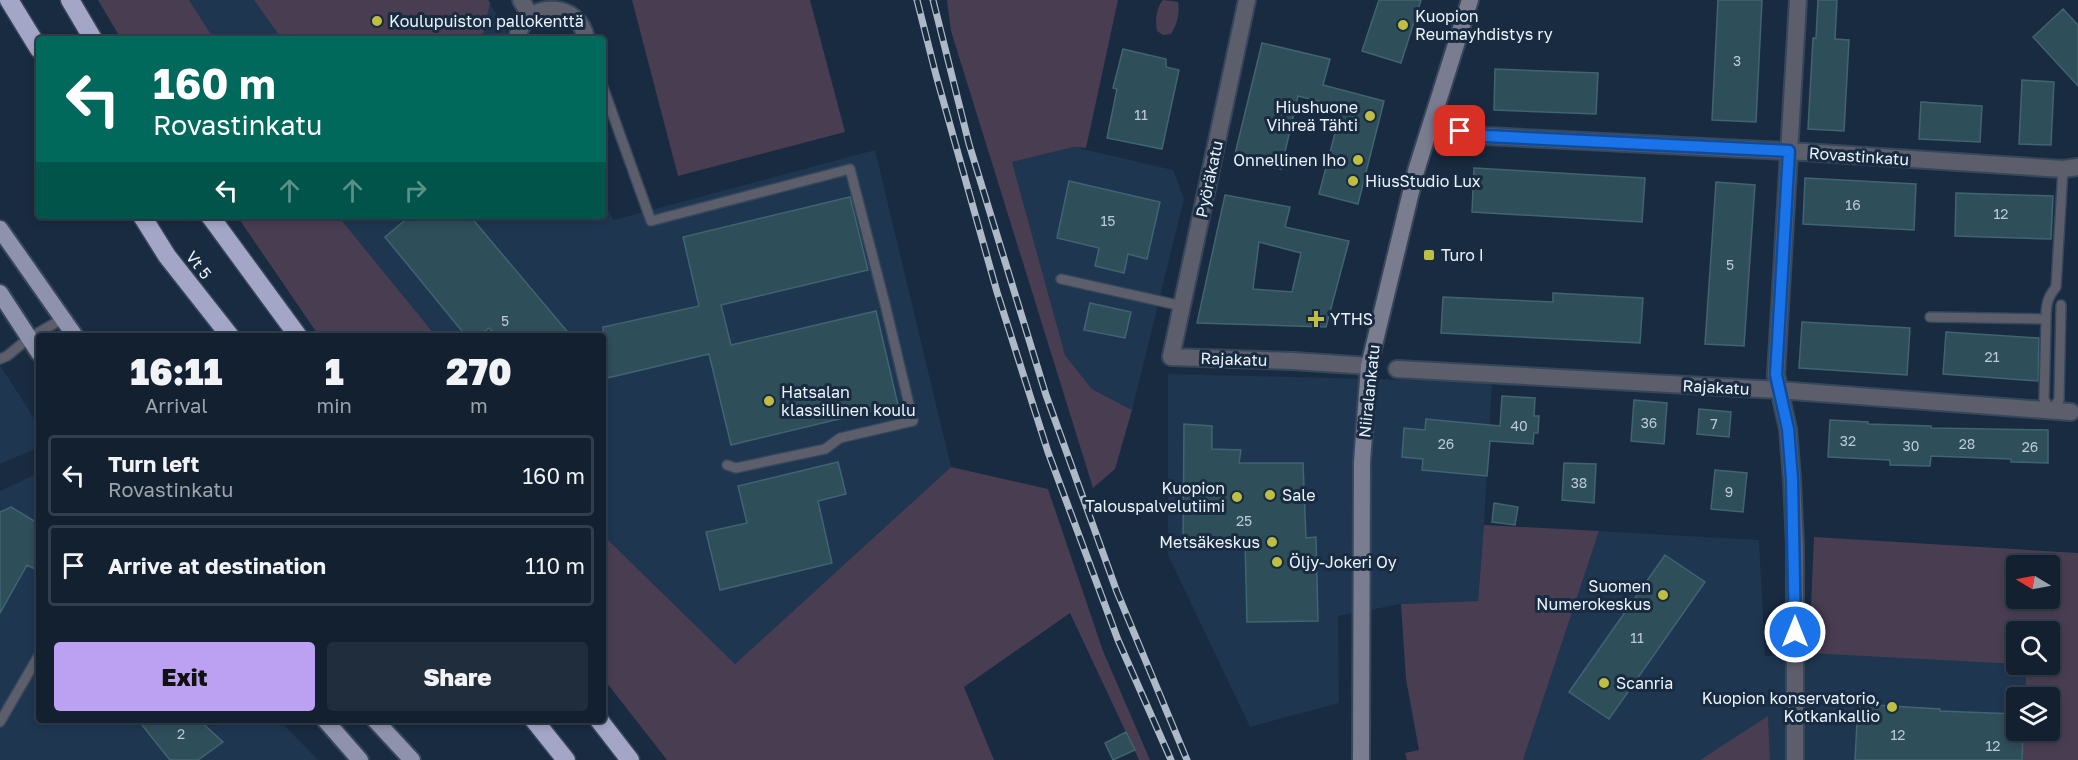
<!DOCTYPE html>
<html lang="en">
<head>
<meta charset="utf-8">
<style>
	body { margin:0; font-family:"Golos Text",sans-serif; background:#202d3c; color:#f1f3f6; height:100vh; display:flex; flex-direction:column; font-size:22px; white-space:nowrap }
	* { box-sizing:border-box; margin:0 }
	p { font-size:20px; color:#9da3ab }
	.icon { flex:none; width:33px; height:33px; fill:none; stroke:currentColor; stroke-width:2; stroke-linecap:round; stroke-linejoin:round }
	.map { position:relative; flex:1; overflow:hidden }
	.sheet { position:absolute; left:36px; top:333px; width:570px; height:390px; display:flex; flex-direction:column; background:#132030; border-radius:6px; box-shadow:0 3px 9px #0003,0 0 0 2px #323e4c }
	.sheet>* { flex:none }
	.hud { position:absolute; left:36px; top:36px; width:570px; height:183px; border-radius:6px; box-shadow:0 3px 9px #0003,0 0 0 2px #323e4c; background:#00695c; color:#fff; overflow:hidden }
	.needle { width:39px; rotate:280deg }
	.buttons { position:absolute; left:2006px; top:555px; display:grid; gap:12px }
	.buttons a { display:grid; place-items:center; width:54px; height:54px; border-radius:6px; background:#132030; box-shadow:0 3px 9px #0003,0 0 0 2px #323e4c; font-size:30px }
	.pin { position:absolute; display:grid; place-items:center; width:51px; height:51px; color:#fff; margin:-26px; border-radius:12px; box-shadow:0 3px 9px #0006 }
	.me { position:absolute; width:66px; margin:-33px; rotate:0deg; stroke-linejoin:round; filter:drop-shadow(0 0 4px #0008) }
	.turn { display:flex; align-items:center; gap:21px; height:126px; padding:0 18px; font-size:27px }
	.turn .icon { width:78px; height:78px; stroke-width:2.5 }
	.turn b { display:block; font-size:42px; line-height:51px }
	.lanes { display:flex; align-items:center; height:57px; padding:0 18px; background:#0003; justify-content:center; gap:30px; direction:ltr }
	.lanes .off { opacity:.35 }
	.eta { display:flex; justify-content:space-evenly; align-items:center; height:102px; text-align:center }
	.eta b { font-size:36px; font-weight:800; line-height:42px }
	.cta { display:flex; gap:12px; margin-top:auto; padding:12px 18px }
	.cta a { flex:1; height:69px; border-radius:6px; background:#bca0f2; color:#111; font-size:24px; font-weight:800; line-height:69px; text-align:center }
	.cta a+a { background:#202d3c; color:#f1f3f6 }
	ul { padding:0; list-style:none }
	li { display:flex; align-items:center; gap:18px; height:81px; margin:0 12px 9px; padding:0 6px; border:3px solid #323e4c; border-radius:6px }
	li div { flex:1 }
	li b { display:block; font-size:22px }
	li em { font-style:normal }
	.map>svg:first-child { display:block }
	.built { fill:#1e3650 }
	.green { fill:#493d52; fill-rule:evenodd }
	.building { fill:#2e4e5a; stroke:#406471; stroke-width:1.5; fill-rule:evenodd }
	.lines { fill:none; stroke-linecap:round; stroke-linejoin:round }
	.service-casing { stroke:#36475b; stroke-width:12 }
	.minor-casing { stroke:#36475b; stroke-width:20 }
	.secondary-casing { stroke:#36475b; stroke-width:20 }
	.primary-casing { stroke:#36475b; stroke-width:20 }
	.motorway-casing { stroke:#36475b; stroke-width:21 }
	.service { stroke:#5d5e6b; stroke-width:9 }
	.minor { stroke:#5d5e6b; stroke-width:16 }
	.secondary { stroke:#7a7c90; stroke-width:16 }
	.primary { stroke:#8f92ac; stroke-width:16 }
	.motorway { stroke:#a3a6c6; stroke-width:18 }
	.rail-casing { stroke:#adb9c7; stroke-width:7 }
	.rail { stroke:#192b40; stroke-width:4.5; stroke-dasharray:14; stroke-linecap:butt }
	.route-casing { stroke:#114b97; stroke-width:15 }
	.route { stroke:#1a73e8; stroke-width:10 }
	.poi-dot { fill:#bebf42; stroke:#192b40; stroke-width:2 }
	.labels { text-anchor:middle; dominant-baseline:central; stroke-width:6; stroke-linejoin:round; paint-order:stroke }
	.number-label { font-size:14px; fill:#bbcad5 }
	.poi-label { font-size:16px; fill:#eaf3fe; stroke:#192b40; text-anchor:start }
	.street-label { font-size:16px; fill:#eaf3fe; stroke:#192b40 }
</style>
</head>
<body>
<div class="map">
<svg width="2078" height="760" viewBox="0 0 2078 760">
	<rect width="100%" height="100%" fill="#192b40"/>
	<path class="built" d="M 189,0 L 488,0 L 511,39 L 214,39 Z
		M 1074,147 L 1173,170 L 1184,199 L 1132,410 L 1092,389 L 1065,355 L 1012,162 Z
		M 875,150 L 951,467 L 735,664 L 603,535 L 603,336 L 436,336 L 338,216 L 603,216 L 603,201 L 614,220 Z
		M 0,365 L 39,426 L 39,447 L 0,464 Z
		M 1168,374 L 1492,382 L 1484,525 L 1478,601 L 1401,604 L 1338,616 L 1339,703 L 1250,727 L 1168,555 Z
		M 39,473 L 39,720 L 279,720 L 318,760 L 0,760 L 0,491 Z
		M 1599,531 L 1759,540 L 1765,656 L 1809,653 L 1858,654 L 2026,665 L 2025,697 L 2016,698 L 2016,730 L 2023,731 L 2022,760 L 1770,760 L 1768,717 L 1700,760 L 1523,760 Z"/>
	<path class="green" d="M 98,0 L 189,0 L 214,39 L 121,39 Z
		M 254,0 L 488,0 L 490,3 L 482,39 L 282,39 Z
		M 632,0 L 810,0 L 845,132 L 678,176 Z
		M 947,0 L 1118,0 L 1086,148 L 1074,147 L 1012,162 L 1065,355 L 1092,389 L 1132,410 L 1115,469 L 1093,488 L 951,31 Z
		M 1163,0 L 1178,2 C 1180,13 1177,25 1171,34 L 1163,35 L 1157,31 C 1155,21 1156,8 1163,0 Z
		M 237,216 L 338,216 L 436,336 L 319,336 Z
		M 951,467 L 1048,489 L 1103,651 L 1150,760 L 1139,760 L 1070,613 L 964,687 L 994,760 L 667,760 L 603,678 L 603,535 L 735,664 Z
		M 1484,525 L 1599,531 L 1523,760 L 1407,760 L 1405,753 L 1419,750 L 1406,679 L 1401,604 L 1478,601 Z
		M 1814,537 L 2078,553 L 2078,760 L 2022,760 L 2023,731 L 2049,730 L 2049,698 L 2025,697 L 2026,665 L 2049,664 L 2049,632 L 2016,632 L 2016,664 L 1809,653 ZM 2016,566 L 2049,566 L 2049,598 L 2016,598 Z
		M 1768,716 L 1770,760 L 1700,760 Z"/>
	<path class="building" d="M 1379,0 L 1421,0 L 1401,63 L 1362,51 Z
		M 1718,0 L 1762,0 L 1756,122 L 1712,120 Z
		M 1818,0 L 1837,0 L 1835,39 L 1849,40 L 1844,131 L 1808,129 L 1813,38 L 1816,38 Z
		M 2063,9 L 2078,25 L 2078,86 L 2033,37 Z
		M 1262,43 L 1330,59 L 1323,85 L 1384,101 L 1358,204 L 1319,194 L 1342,107 L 1298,96 L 1281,169 L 1234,158 Z
		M 1123,49 L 1166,59 L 1166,67 L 1179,70 L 1162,149 L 1107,138 L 1117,89 L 1113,88 Z
		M 1495,69 L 1598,73 L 1596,114 L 1494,110 Z
		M 2022,80 L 2054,82 L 2051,145 L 2019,144 Z
		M 1921,102 L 1982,106 L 1980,142 L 1919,139 Z
		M 1474,168 L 1645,178 L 1642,222 L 1472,212 Z
		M 1805,178 L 1916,184 L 1914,230 L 1803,224 Z
		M 1069,181 L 1160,202 L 1147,259 L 1128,254 L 1124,273 L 1095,266 L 1099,248 L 1057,238 Z
		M 1716,182 L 1755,185 L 1744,346 L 1705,344 Z
		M 1956,193 L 2053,196 L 2051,239 L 1955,236 Z
		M 1225,195 L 1290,207 L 1285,227 L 1349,241 L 1326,327 L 1197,323 ZM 1259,242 L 1301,253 L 1292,292 L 1253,289 Z
		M 850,197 L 868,270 L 721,305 L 731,345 L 876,311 L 898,405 L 731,445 L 709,354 L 603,379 L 603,327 L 699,306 L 683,237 Z
		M 410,216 L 470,216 L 571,336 L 496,336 L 489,328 L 479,336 L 466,336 L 385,237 Z
		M 1553,293 L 1643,298 L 1640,343 L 1441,333 L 1443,297 L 1553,302 Z
		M 1090,303 L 1131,312 L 1125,338 L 1084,330 Z
		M 1802,322 L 1910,328 L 1907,375 L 1799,368 Z
		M 1946,332 L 2039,338 L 2038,381 L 1943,374 Z
		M 1502,396 L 1535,398 L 1534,416 L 1539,416 L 1538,433 L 1534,433 L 1533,444 L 1490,441 L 1487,476 L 1422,470 L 1423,459 L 1402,457 L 1404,428 L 1425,430 L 1426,419 L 1500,426 Z
		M 1634,400 L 1667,403 L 1664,444 L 1631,441 Z
		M 1699,409 L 1731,412 L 1729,437 L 1697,434 Z
		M 1830,420 L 1868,422 L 1868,424 L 1931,426 L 1931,428 L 2048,430 L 2048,463 L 2011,462 L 2011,459 L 1931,456 L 1930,466 L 1890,465 L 1890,460 L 1828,457 Z
		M 1184,424 L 1212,426 L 1212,449 L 1241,450 L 1239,463 L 1303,463 L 1306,538 L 1316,537 L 1318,621 L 1247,622 L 1245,541 L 1183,543 Z
		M 838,462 L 846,494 L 818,501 L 832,563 L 720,590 L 706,532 L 747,523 L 738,486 Z
		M 1564,463 L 1596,464 L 1594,503 L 1562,500 Z
		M 1715,470 L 1747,473 L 1743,512 L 1711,509 Z
		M 1494,503 L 1518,507 L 1515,525 L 1492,522 Z
		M 11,507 L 39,524 L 39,561 L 35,569 L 27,565 L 0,613 L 0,512 Z
		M 1665,555 L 1705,582 L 1609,719 L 1569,692 Z
		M 1858,704 L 1940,709 L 1940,711 L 2016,714 L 2016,730 L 2023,730 L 2022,760 L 1855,760 Z
		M 138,720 L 199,720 L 223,742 L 198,760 L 170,760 Z
		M 1126,732 L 1135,750 L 1113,760 L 1105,743 Z"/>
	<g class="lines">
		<defs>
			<path id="service" d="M 603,87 L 651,221 L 850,169 L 885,304 L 913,421 L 840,438 L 825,449 L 736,468 L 727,465
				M 1061,279 L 1182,306
				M 1930,317 L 2046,319 L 2044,399 L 2050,411 L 2059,400 L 2061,305
				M 2046,319 C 2046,305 2047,298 2056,287 L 2063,169
				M 0,359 L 7,356 L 29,338 L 64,318
				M 0,722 L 39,655"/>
			<path id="minor" d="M 521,0 L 530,15
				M 1247,0 L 1171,357 L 1293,361 L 1369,366
				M 517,39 C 523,0 580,0 586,39
				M 1460,131 L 1486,136 L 1805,152 L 2063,169 L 2078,167
				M 1397,369 L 1778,390 L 2071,412
				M 1795,760 L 1795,546 L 1792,479 L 1788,429 L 1776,375 L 1798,0"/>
			<path id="secondary" d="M 1361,760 L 1362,462 L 1369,366 L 1416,171 L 1470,0"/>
			<path id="primary" d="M 0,229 L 75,336
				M 0,293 L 39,353
				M 325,720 L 360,760
				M 375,720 L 412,760"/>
			<path id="motorway" d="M 9,0 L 39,49
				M 70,0 L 93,39
				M 142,216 L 167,256 L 230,336
				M 210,216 L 298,336
				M 534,720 L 566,760
				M 599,720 L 630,760"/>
		</defs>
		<use href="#service" class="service-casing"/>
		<use href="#minor" class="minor-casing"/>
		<use href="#secondary" class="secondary-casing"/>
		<use href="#primary" class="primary-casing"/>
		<use href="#motorway" class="motorway-casing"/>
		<use href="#service" class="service"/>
		<use href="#minor" class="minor"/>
		<use href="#secondary" class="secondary"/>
		<use href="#primary" class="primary"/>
		<use href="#motorway" class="motorway"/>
		<defs>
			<path id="rail" d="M 917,0 L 936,75 L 997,292 L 1048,452 L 1118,640 L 1171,760
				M 933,0 L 969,144 L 1046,395 L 1117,592 L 1187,760"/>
		</defs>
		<use href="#rail" class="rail-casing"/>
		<use href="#rail" class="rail"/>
	</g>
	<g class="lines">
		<defs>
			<path id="route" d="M 1460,131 L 1486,136 L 1789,151 L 1776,375 L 1788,429 L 1792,479 L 1795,632"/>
		</defs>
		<use href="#route" class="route-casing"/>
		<use href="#route" class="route"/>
	</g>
	<g class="poi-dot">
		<circle cx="377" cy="21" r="6"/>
		<circle cx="1403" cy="25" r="6"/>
		<circle cx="1370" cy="116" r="6"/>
		<circle cx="1358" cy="160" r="6"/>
		<circle cx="1353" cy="181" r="6"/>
		<rect x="1423" y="249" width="12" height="12" rx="3"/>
		<path d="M1313 310h6v6h6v6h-6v6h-6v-6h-6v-6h6z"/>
		<circle cx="769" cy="401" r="6"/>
		<circle cx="1270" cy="495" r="6"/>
		<circle cx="1237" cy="497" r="6"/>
		<circle cx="1272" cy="542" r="6"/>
		<circle cx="1277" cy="562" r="6"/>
		<circle cx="1663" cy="595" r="6"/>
		<circle cx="1604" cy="683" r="6"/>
		<circle cx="1892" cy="707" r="6"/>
	</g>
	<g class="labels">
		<g class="number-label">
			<text x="1737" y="60">3</text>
			<text x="1141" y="114">11</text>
			<text x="1853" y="204">16</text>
			<text x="2001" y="213">12</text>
			<text x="1108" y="220">15</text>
			<text x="1730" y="264">5</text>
			<text x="505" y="320">5</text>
			<text x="1992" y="356">21</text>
			<text x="1649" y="422">36</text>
			<text x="1714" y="423">7</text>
			<text x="1519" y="425">40</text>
			<text x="1848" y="440">32</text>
			<text x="1446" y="443">26</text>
			<text x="1967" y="443">28</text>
			<text x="1911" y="445">30</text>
			<text x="2030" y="446">26</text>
			<text x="1579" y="482">38</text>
			<text x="1729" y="491">9</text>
			<text x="1244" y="520">25</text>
			<text x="1637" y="637">11</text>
			<text x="181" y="733">2</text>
			<text x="1898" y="734">12</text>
			<text x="1993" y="745">12</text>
		</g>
		<g class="poi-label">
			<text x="1415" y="16">Kuopion<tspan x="1415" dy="18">Reumayhdistys ry</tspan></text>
			<text x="389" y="21">Koulupuiston pallokenttä</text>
			<text x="1358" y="107" text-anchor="end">Hiushuone<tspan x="1358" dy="18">Vihreä Tähti</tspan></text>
			<text x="1346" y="160" text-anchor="end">Onnellinen Iho</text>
			<text x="1365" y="181">HiusStudio Lux</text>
			<text x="1441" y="255">Turo I</text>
			<text x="1330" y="319">YTHS</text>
			<text x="781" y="392">Hatsalan<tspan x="781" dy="18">klassillinen koulu</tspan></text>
			<text x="1225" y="488" text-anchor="end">Kuopion<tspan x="1225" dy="18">Talouspalvelutiimi</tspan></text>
			<text x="1282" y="495">Sale</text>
			<text x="1260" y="542" text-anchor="end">Metsäkeskus</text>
			<text x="1289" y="562">Öljy-Jokeri Oy</text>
			<text x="1651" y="586" text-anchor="end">Suomen<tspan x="1651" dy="18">Numerokeskus</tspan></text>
			<text x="1616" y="683">Scanria</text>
			<text x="1880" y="698" text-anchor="end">Kuopion konservatorio,<tspan x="1880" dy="18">Kotkankallio</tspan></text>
		</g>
		<g class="street-label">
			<text transform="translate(1859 156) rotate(4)">Rovastinkatu</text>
			<text transform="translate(1209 179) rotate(-78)">Pyöräkatu</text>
			<text transform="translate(199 265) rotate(52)">Vt 5</text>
			<text transform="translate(1234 359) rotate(2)">Rajakatu</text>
			<text transform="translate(1716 387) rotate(3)">Rajakatu</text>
			<text transform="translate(1369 391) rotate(-84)">Niiralankatu</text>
		</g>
	</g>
</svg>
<div class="buttons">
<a><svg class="needle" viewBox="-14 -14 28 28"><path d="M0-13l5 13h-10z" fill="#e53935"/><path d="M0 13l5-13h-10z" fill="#9da3ab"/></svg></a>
<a><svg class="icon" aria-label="search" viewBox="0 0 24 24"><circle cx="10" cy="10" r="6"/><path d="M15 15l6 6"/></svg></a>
<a><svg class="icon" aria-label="layers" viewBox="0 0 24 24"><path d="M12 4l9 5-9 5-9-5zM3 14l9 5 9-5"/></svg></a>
</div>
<div class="pin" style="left:1460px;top:131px;background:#d93025"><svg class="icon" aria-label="arrive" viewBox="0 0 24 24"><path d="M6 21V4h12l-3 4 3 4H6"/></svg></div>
<svg class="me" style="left:1795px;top:632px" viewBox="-20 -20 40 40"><circle r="17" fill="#1a73e8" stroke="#fff" stroke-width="3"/><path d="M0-11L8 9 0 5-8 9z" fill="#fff"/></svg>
<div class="hud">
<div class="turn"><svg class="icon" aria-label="left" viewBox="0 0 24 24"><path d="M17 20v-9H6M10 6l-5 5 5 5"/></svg><div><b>160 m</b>Rovastinkatu</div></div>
<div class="lanes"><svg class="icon" aria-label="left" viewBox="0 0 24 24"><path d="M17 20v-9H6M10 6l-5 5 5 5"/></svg><svg class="icon off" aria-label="ahead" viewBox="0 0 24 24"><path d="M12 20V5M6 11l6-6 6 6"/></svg><svg class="icon off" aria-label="ahead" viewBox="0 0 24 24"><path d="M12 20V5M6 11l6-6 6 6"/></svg><svg class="icon off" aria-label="right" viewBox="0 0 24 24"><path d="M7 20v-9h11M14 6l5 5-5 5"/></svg></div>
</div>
<section class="sheet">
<div class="eta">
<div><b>16:11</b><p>Arrival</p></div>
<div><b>1</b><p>min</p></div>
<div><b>270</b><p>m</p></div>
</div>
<ul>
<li><svg class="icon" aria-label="left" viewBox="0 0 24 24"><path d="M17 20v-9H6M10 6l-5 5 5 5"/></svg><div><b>Turn left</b><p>Rovastinkatu</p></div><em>160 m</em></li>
<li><svg class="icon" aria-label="arrive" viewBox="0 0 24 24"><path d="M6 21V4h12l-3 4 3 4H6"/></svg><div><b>Arrive at destination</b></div><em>110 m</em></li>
</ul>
<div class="cta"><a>Exit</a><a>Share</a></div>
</section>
</div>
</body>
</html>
